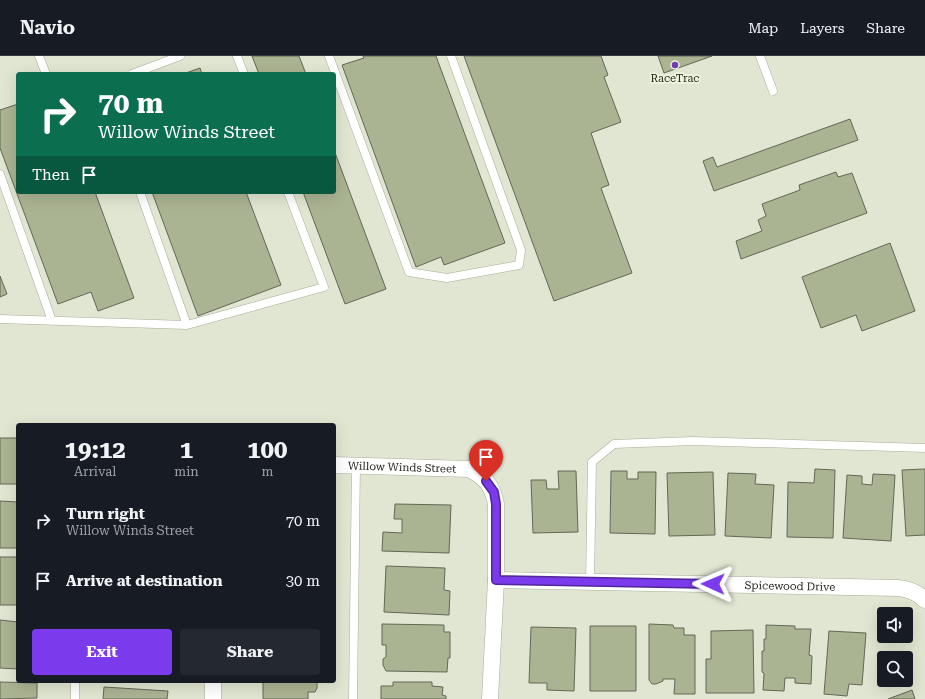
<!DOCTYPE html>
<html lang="en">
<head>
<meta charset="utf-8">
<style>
	body { margin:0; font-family:"Roboto Serif",serif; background:#242831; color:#f1f3f6; height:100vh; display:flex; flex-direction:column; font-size:15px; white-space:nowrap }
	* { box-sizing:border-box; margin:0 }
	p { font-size:13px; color:#9ea1a6 }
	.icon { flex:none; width:22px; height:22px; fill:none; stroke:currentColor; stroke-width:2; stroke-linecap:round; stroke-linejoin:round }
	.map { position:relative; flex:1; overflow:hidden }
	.details { position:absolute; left:16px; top:367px; width:320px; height:260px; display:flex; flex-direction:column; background:#171b24; border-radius:4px; box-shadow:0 4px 16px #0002 }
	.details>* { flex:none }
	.top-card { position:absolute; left:16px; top:16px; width:320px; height:122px; border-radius:4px; box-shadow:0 4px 16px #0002; background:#0b6e4f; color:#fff; overflow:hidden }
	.controls { position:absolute; left:877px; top:551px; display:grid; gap:8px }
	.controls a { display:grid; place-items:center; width:36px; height:36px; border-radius:4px; background:#171b24; box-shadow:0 4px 16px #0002; font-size:20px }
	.pin { position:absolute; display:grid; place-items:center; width:34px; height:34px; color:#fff; margin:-41px -17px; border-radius:50% 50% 50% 0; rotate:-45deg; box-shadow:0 0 4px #0007 }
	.pin .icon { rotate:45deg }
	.me { position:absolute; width:44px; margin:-22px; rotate:271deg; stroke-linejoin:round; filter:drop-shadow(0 0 3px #0008) }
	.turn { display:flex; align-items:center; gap:14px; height:84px; padding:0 16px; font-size:18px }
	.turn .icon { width:52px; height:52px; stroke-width:2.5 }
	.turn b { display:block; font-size:28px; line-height:34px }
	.then { display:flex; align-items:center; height:38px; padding:0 16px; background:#0003; gap:8px; font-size:15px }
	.eta { display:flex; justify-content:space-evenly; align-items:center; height:68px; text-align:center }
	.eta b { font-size:24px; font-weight:700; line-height:28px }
	.action { display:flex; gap:8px; margin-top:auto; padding:8px 16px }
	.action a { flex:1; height:46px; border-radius:4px; background:#7c3aed; color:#fff; font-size:16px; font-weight:700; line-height:46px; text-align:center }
	.action a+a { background:#242831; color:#f1f3f6 }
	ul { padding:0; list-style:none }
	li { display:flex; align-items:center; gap:12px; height:60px; padding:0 16px }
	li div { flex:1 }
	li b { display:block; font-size:15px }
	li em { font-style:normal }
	header { display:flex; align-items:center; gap:24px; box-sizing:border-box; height:56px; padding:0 20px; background:#171b24; border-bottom:1px solid #363941 }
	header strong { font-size:19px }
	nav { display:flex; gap:22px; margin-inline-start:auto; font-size:14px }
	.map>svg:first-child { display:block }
	.building { fill:#aab392; stroke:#626855 }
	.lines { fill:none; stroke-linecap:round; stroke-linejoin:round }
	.lane-casing { stroke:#a7ad98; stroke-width:9 }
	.street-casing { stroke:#a7ad98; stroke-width:17 }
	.lane { stroke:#fff; stroke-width:8 }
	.street { stroke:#fff; stroke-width:16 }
	.route-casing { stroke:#51269a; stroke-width:10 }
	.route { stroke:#7c3aed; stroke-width:7 }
	.poi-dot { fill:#713bb2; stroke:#edf4de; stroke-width:1.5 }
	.labels { text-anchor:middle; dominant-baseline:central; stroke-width:3.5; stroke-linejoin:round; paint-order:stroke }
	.poi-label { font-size:11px; fill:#23251d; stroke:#edf4de }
	.street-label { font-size:11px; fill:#23251d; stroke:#edf4de }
</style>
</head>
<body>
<header>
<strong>Navio</strong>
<nav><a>Map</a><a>Layers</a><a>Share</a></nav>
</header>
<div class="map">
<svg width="925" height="643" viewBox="0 0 925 643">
	<rect width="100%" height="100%" fill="#e0e6d1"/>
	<path class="building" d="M 252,0 L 299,0 L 306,18 L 259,18 Z
		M 363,0 L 436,0 L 505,187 L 444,209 L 441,201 L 416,211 L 342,9 L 364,2 Z
		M 464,0 L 601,0 L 608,19 L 604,21 L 621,66 L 591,77 L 609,129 L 601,132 L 632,217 L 554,245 Z
		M 658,0 L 712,0 L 664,17 Z
		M 200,12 L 202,18 L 183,18 Z
		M 18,48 L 18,136 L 95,136 L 134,242 L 98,255 L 91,236 L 58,248 L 0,92 L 0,54 Z
		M 850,63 L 858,84 L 714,135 L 703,105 L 713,101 L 717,111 Z
		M 334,94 L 386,233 L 345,248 L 303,136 L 334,136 Z
		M 836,116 L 838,121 L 852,117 L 867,157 L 741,203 L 736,185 L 762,175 L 758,164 L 766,160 L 762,148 L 800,134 L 799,129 Z
		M 152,136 L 246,136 L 281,229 L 198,260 Z
		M 890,187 L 915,255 L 862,275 L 856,259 L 821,272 L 802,221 Z
		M 0,220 L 7,238 L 0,241 Z
		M 0,382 L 18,382 L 18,428 L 0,428 Z
		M 815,413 L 835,414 L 833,482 L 787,481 L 788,426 L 814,427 Z
		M 925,413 L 925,479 L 906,480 L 902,414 Z
		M 558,415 L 576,415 L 578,476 L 533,477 L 531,424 L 546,424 L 547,433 L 559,433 Z
		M 611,415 L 627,415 L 627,423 L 638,423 L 638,416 L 656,416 L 655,478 L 610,477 Z
		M 713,416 L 715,479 L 669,480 L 667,417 Z
		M 728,417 L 756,418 L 755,428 L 774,429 L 771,482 L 725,480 Z
		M 873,418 L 895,419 L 891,485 L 843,482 L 847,419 L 862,420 L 862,428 L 872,429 Z
		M 0,445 L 18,446 L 18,492 L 0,492 Z
		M 395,448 L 451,449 L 449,497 L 382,495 L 383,476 L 402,477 L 402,463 L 394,463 Z
		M 0,501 L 18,501 L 18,549 L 0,549 Z
		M 386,510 L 445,512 L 444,534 L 450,535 L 449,559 L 384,556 Z
		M 0,564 L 18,566 L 18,613 L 0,612 Z
		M 382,568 L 444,569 L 444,576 L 450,576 L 450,602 L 448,602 L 447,616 L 386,615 L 383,609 L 383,603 L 386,601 L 386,589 L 382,589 Z
		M 649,568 L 673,569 L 674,572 L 684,572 L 684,579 L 695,579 L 695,638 L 674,638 L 675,623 L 663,623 L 663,625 L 656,628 L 652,628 L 649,624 Z
		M 766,569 L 795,570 L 795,573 L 811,573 L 809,599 L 812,600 L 811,628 L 795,627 L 795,622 L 785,622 L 784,635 L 763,634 L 764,617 L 762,616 L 762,595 L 764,595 L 764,583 L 766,583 Z
		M 590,570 L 636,570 L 636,635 L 590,635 Z
		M 531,571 L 576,572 L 574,635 L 547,634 L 547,627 L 529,627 Z
		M 753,574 L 754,637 L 706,637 L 706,603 L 711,603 L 711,575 Z
		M 829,575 L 866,577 L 862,629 L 849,628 L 847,640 L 824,638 Z
		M 263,625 L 317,625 L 317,632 L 315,636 L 308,636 L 308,643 L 263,643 Z
		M 0,626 L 37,627 L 37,642 L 0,643 Z
		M 393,626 L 432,626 L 432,630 L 443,631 L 442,639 L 446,640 L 446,643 L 381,643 L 381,630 L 393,630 Z
		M 104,631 L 168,635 L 167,643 L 103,643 Z
		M 912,634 L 915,643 L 888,643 Z"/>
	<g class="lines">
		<defs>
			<path id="lane" d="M 39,0 L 46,18
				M 237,0 L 244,18
				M 329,0 L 409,216 L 447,222 L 519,209 L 521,194 L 451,0
				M 760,0 L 773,35
				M 132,18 L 180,0
				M 0,118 L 52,265
				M 140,136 L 187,269
				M 0,263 L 187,269 L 324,231 L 288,136
				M 590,526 L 592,406 L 614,388 L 693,385 L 925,392
				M 75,625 L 75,643
				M 353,643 L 356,410"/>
			<g id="street">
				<path id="s1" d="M 334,409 L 469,413 C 486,422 492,429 496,448 L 496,524 L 490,643"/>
				<path id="s2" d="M 496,524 L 898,532 C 909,533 917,536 925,544"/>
				<path d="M 213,643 L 213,625"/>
			</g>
		</defs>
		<use href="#lane" class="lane-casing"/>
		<use href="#street" class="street-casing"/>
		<use href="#lane" class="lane"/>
		<use href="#street" class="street"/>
	</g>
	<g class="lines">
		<defs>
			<path id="route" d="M 486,425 L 494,436 L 496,448 L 496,524 L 713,528"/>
		</defs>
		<use href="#route" class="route-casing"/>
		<use href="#route" class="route"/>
	</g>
	<circle class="poi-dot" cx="675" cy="9" r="4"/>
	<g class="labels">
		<g class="poi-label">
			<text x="675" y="22">RaceTrac</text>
		</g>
		<g class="street-label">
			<text stroke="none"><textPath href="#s1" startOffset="68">Willow Winds Street</textPath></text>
			<text stroke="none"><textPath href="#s2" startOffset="294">Spicewood Drive</textPath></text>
		</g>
	</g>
</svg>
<div class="controls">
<a><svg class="icon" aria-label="sound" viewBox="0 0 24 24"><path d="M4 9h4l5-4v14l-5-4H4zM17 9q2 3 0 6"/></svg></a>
<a><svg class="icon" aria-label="search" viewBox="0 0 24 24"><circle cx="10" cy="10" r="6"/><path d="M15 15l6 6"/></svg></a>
</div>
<div class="pin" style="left:486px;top:425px;background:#d93025"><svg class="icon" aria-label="arrive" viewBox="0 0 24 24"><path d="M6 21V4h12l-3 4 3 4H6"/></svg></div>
<svg class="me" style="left:713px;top:528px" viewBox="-20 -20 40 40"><path d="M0-17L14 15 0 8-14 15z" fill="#7c3aed" stroke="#fff" stroke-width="4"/></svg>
<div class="top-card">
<div class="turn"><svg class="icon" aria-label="right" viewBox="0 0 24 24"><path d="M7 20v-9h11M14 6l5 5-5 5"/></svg><div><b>70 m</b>Willow Winds Street</div></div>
<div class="then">Then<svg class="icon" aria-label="arrive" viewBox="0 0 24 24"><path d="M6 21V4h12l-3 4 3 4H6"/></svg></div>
</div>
<section class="details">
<div class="eta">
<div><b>19:12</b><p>Arrival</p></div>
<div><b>1</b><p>min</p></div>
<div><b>100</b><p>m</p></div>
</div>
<ul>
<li><svg class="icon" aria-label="right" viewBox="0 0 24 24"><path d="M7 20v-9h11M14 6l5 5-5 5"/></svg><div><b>Turn right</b><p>Willow Winds Street</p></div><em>70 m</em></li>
<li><svg class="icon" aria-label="arrive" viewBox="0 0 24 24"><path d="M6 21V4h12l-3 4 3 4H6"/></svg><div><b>Arrive at destination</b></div><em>30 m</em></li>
</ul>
<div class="action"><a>Exit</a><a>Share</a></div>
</section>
</div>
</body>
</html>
